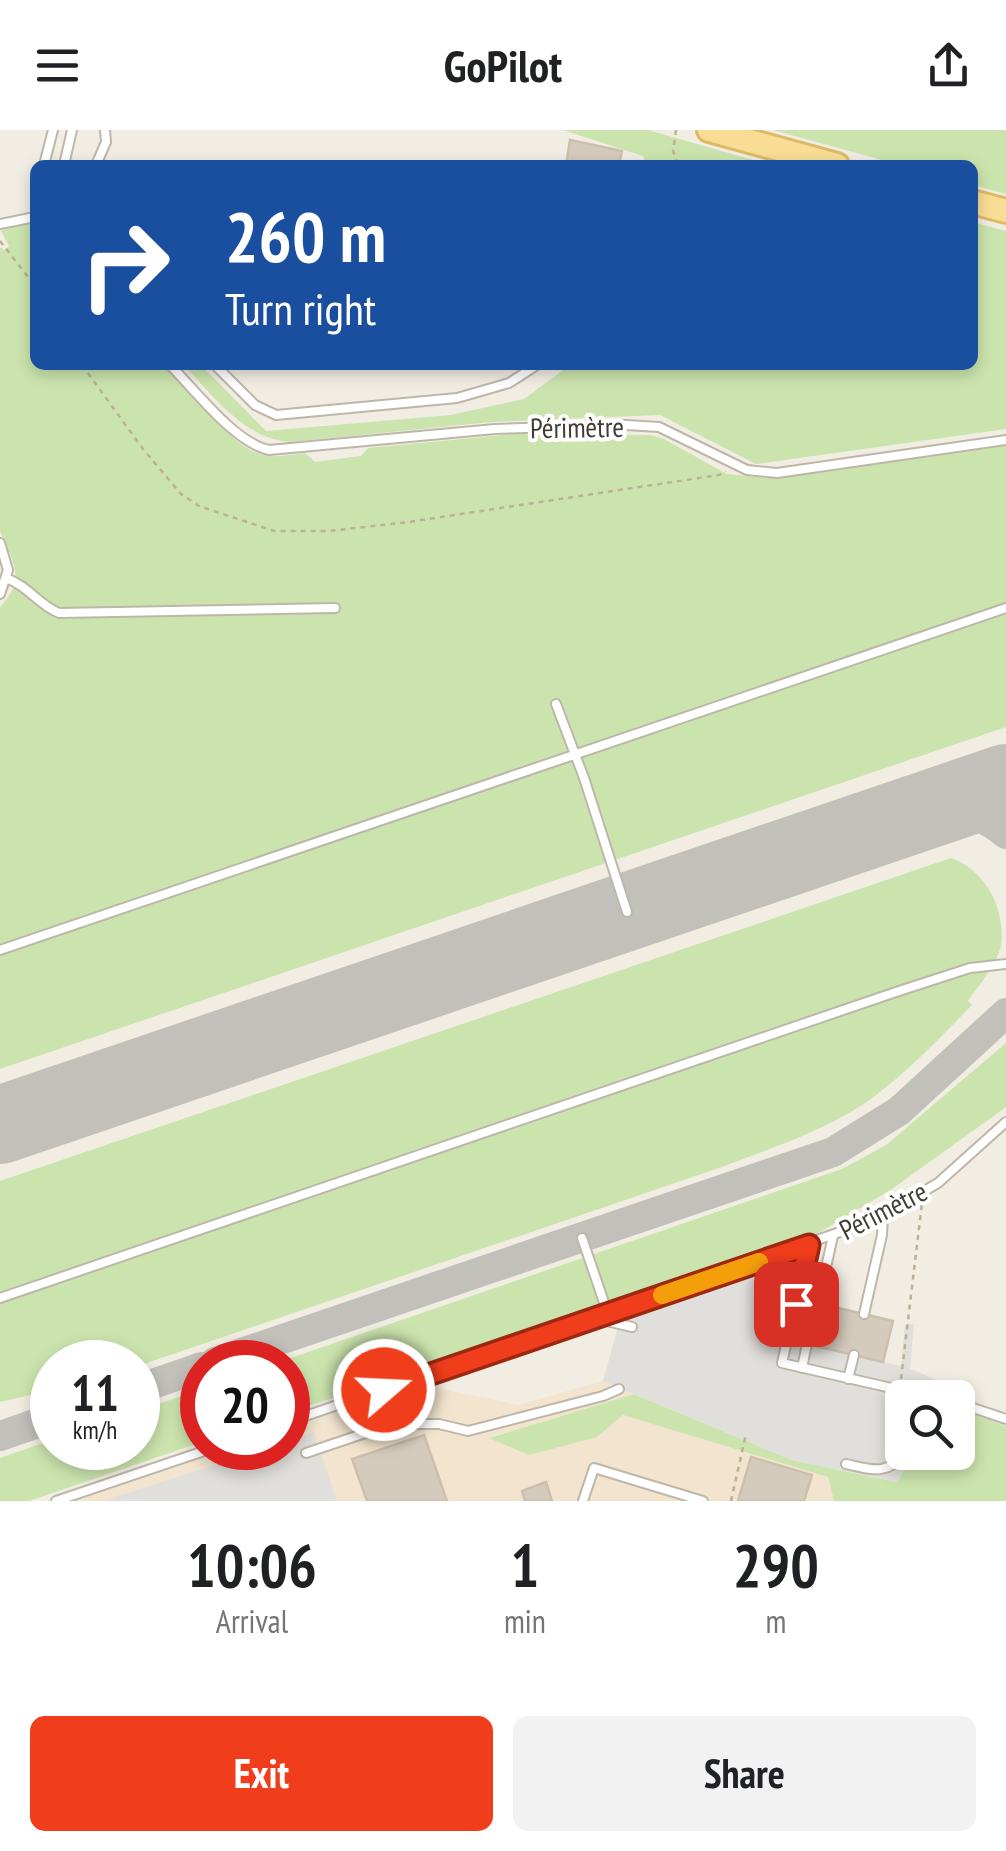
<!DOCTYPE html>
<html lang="en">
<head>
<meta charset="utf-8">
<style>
	body { margin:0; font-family:"PT Sans Narrow",sans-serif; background:#f2f2f2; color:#202124; height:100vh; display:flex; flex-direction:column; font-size:38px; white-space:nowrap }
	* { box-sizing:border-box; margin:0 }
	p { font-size:32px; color:#757577 }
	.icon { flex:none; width:55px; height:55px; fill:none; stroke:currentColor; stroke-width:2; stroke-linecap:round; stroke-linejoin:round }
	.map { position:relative; height:1371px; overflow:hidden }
	.panel { display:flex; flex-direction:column; background:#fff; flex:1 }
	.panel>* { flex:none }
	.guide { position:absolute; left:30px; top:30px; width:948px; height:210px; border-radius:15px; box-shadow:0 5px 15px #0003; background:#1a4fa0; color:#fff; overflow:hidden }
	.buttons { position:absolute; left:885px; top:1250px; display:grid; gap:20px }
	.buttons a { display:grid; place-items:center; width:90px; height:90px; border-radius:15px; background:#fff; box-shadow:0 5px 15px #0003; font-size:50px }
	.speed { position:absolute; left:30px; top:1210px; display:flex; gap:20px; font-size:50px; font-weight:700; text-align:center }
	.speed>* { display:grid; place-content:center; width:130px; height:130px; border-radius:50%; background:#fff; box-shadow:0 5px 15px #0003; line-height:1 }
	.speed small { font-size:25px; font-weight:400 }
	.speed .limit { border:15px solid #d22; background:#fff; color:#111 }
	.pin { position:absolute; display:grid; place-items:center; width:85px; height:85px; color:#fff; margin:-42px; border-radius:20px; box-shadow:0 5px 15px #0006 }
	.me { position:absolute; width:110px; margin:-55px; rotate:71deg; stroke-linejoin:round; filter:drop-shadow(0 0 8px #0008) }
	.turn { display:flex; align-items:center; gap:35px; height:210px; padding:0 30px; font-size:45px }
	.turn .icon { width:130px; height:130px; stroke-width:2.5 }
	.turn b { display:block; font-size:70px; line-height:85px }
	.eta { display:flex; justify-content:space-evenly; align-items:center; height:170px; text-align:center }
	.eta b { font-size:60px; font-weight:600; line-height:70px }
	.action { display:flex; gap:20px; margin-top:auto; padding:20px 30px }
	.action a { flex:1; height:115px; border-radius:15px; background:#f03d1b; color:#fff; font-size:40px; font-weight:600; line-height:115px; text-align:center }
	.action a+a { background:#f2f2f2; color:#202124 }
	header { display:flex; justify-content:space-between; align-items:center; height:130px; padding:0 30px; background:#fff; font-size:45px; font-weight:600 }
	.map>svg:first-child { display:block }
	.commercial { fill:#f2e4ce }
	.green { fill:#cbe4ad }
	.parking { fill:#e1dfdb }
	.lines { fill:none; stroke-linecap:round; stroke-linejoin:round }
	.taxiway { stroke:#c2c0bb; stroke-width:30 }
	.runway { stroke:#c2c0bb; stroke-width:78 }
	.building { fill:#d5cbbc; stroke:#ccc0ad; stroke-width:2.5 }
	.service-casing { stroke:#beb7a9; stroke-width:12 }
	.primary-casing { stroke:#ddba65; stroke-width:28 }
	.path { stroke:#bcb098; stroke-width:2.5; stroke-dasharray:5 5; stroke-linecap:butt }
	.service { stroke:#fff; stroke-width:8 }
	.primary { stroke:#f9dd94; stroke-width:22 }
	.route-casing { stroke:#9c2812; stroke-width:25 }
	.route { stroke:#f03d1b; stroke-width:18 }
	.slow { stroke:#f59e0b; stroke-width:18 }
	.labels { text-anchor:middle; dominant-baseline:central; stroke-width:8; stroke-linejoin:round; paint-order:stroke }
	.street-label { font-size:28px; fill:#423d34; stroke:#fff }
</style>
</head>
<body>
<header><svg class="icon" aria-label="menu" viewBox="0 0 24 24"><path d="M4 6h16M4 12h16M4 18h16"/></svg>GoPilot<svg class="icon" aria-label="share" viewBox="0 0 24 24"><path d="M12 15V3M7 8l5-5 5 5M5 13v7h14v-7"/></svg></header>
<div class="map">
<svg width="1006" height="1371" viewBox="0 0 1006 1371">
	<rect width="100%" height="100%" fill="#f1ede3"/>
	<path class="commercial" d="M 603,1251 L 634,1264 L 490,1307 L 597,1307 L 623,1285 L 828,1347 L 834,1371 L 76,1371 L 232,1318 L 288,1318 L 288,1299 L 419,1254 L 518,1275 Z"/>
	<path class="green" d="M 563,0 L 648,0 L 771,35 L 647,35 L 643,26 Z
		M 773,0 L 1006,0 L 1006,64 L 973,55 L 972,35 L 900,35 Z
		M 973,92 L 1006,101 L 1006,299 L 756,334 L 660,285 L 492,292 L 290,312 C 243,308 215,267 183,235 L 201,235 L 266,301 L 451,285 L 524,269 L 570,235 L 972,235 Z
		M 22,93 L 35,95 L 35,235 L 163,235 C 185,257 230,314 257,323 C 272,329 289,325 305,323 L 315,332 L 361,326 L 368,318 L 514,304 L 650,305 L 664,309 L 727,344 L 766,348 L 1006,313 L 1006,597 L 0,939 L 0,477 C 27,449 13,432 0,401 L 0,117 L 4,120 L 9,116 L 1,101 Z
		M 951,728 C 985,740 1006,778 1001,816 C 995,837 980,854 968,871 L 972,875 C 941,907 910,939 875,966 C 829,1000 771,1018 719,1038 L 138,1236 L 138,1232 L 52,1232 L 52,1260 L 0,1272 L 0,1051 Z
		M 1006,913 L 1006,977 L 892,1059 L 807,1110 L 288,1283 L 288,1232 L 279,1232 L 842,1039 L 886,1015 Z
		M 202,1259 L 202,1312 L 29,1371 L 0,1371 L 0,1328 L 52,1310 L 52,1318 L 138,1318 L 138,1281 Z
		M 634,1264 L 792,1330 L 897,1352 L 913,1323 L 958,1322 L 958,1279 L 1006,1296 L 1006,1371 L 834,1371 L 828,1347 L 623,1285 L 597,1307 L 529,1325 L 489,1308 Z"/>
	<path class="parking" d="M 769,1136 L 793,1162 L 783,1208 L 901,1236 L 905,1194 L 914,1194 L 910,1239 L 952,1256 L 946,1267 L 902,1268 L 902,1322 L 913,1323 L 897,1352 L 792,1330 L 603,1251 L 621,1186 Z
		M 314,1302 L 337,1371 L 103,1371 L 267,1318 L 288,1318 L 288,1311 Z"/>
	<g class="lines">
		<path class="taxiway" d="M 889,692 C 933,680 969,672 1006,704
			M 215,1232 L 833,1022 L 899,981 L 1006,883
			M 138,1259 L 202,1237
			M 0,1306 L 52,1288"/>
		<path class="runway" d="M 0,995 L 1006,653"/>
	</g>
	<path class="building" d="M 570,10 L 622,21 L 619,35 L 566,35 Z
		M 809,1171 L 893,1191 L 883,1232 L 799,1212 Z
		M 424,1305 L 447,1371 L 367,1371 L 352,1329 Z
		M 751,1327 L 812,1345 L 804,1371 L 738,1371 Z
		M 546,1352 L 552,1371 L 525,1371 L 522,1361 Z"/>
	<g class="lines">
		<defs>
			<path id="service" d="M 44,35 L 53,0
				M 64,35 L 72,0
				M 96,35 L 106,12 L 105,0
				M 0,94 L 35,87
				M 170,235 C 196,261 235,313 269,320 L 495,299 L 626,295 L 659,297 L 747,340 L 777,343 L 1006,310
				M 215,235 L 255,275 L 276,285 L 457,268 L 509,253 L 537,235
				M 0,413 L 8,440 L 0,464
				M 6,448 C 30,457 38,475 59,483 L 335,478
				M 556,574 L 584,648 L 627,782
				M 0,820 L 1006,478
				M 582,1108 L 608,1184
				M 809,1115 L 782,1233 L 935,1268
				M 0,1168 L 896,862 L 970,838 L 1006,834
				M 818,1173 L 833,1106
				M 864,1184 L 882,1105 L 883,1086
				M 598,1189 L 632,1197
				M 802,1238 L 807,1214
				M 848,1249 L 854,1225
				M 958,1273 L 1006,1289
				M 288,1292 L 872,1091 L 938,1053 L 1006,992
				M 306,1323 L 392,1294 L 439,1294 L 468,1301 L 603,1266 L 619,1259
				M 846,1334 C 874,1340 886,1346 907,1322
				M 56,1371 L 213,1318
				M 583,1371 L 594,1338 L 703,1371"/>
			<path id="primary" d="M 709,0 L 837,35
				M 972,72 L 1006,81"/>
		</defs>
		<use href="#service" class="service-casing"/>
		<use href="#primary" class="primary-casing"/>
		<path class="path" d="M 676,0 L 673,21 L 678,35
			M 0,111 L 35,156
			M 82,235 L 143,319 L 181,364 L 199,376 L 274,401 L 329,401 L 409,392 L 719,345 L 726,341
			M 901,1249 L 922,1073
			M 731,1371 L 746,1304"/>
		<use href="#service" class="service"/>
		<use href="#primary" class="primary"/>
	</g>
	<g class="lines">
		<defs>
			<path id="route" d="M 384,1260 L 809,1115 L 796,1174"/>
		</defs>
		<use href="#route" class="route-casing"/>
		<use href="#route" class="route"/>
		<path class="slow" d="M 662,1165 L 759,1132"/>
	</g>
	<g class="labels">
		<g class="street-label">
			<text transform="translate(577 297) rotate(-1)">Périmètre</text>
			<text transform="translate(883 1080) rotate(-27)">Périmètre</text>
		</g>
	</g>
</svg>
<div class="buttons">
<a><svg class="icon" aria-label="search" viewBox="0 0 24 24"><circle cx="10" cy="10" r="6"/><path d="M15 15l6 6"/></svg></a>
</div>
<div class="speed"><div>11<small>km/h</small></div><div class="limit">20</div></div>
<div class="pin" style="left:796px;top:1174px;background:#d93025"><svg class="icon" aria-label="arrive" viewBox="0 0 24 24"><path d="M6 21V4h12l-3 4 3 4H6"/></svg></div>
<svg class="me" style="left:384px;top:1260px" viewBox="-20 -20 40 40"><circle r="17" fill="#f03d1b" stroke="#fff" stroke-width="3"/><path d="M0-11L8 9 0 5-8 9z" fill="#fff"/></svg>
<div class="guide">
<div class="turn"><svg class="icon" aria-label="right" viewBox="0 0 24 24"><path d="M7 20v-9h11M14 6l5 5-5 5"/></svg><div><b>260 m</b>Turn right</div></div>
</div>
</div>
<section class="panel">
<div class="eta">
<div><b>10:06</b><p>Arrival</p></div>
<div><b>1</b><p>min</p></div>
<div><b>290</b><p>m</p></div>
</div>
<div class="action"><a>Exit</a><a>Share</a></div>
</section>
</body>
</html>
